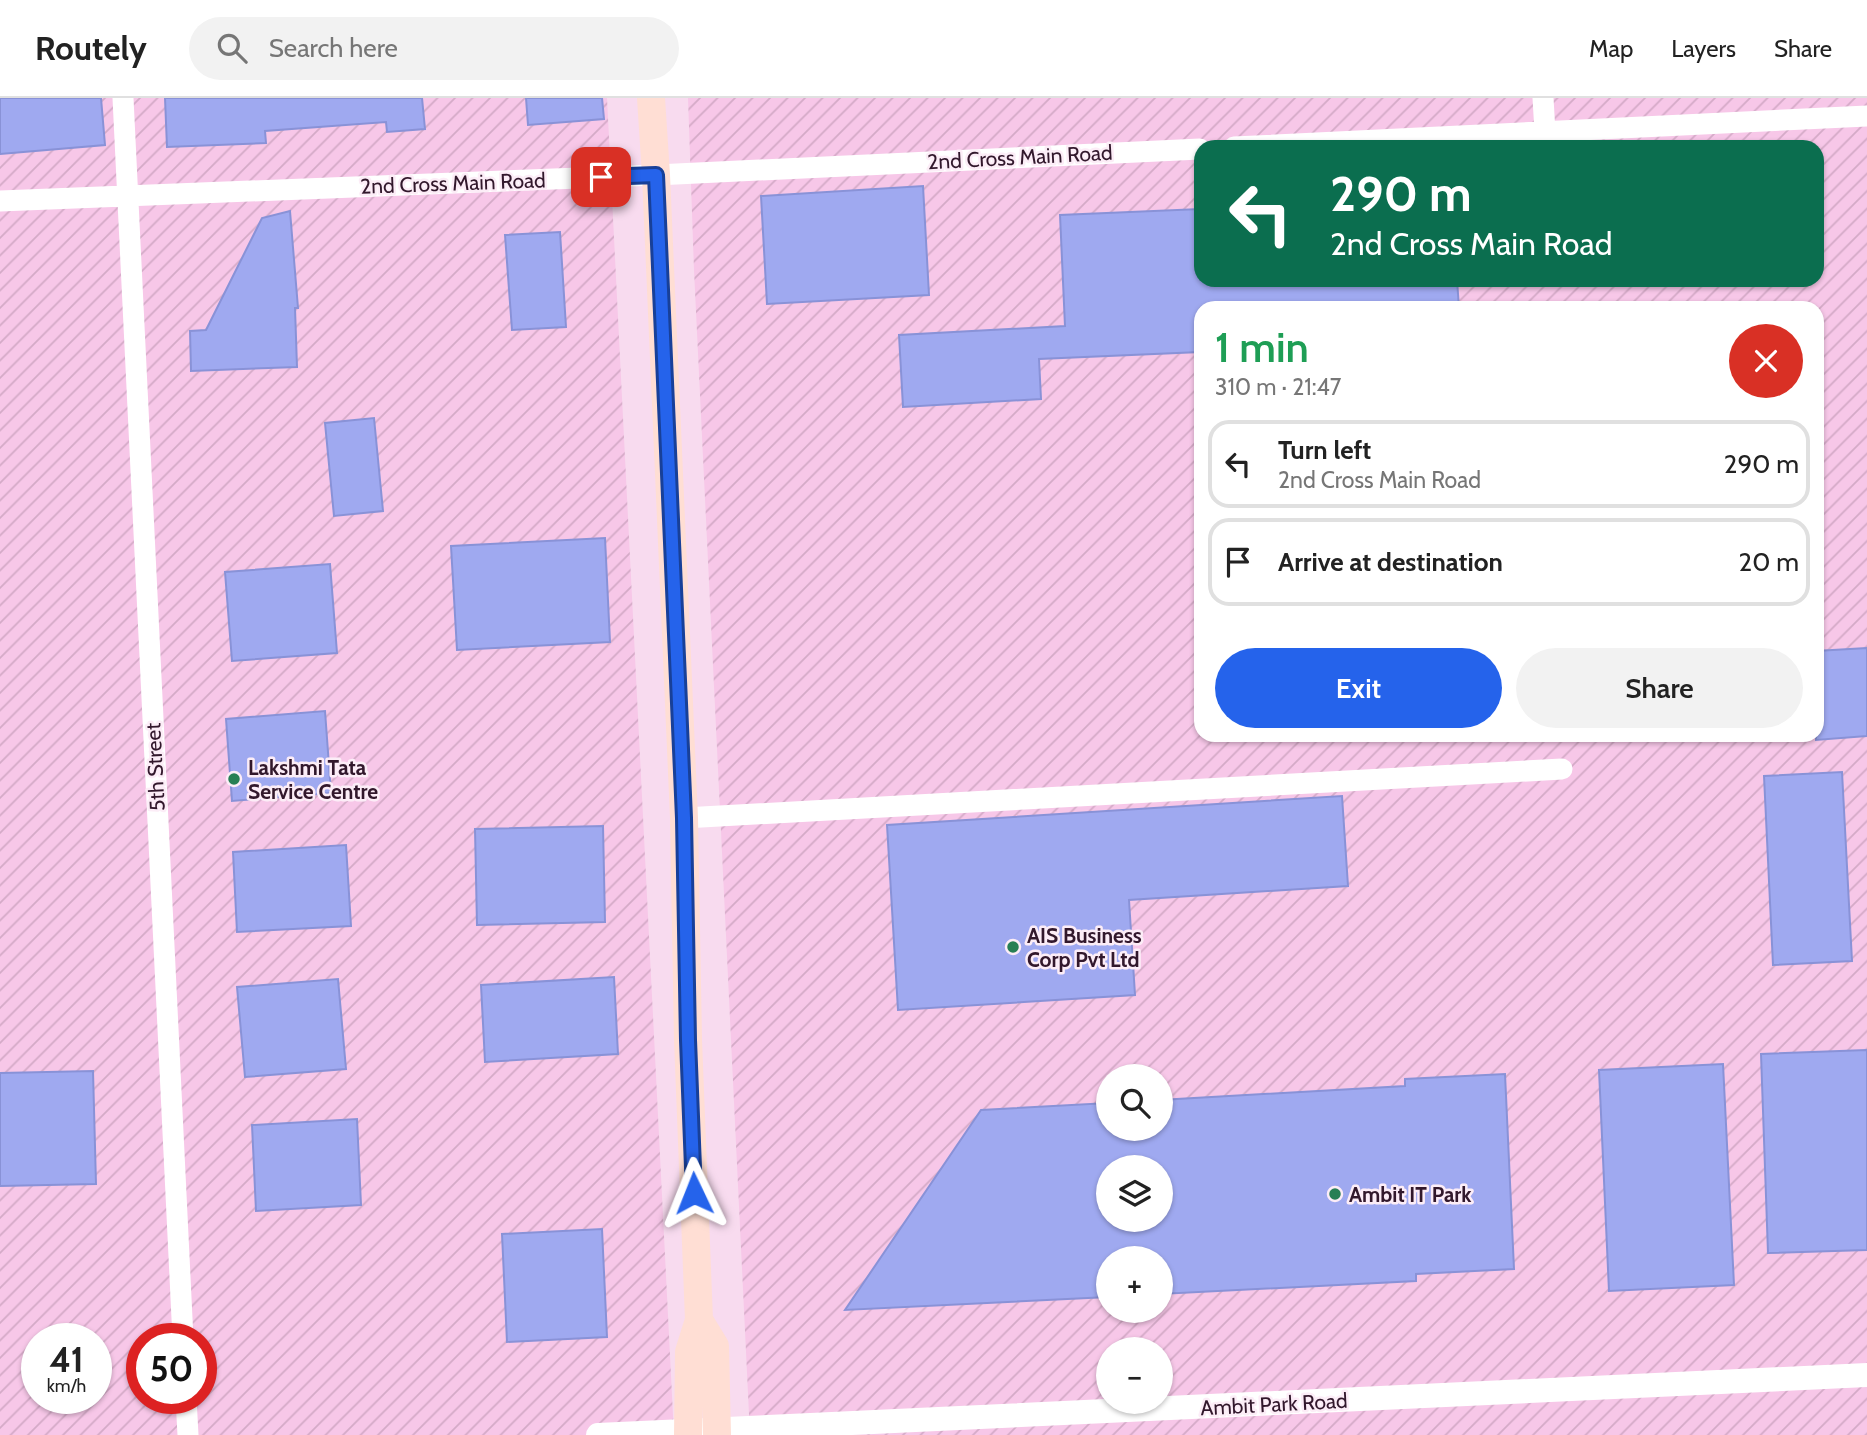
<!DOCTYPE html>
<html lang="en">
<head>
<meta charset="utf-8">
<style>
	body { margin:0; font-family:Cabin,sans-serif; background:#f2f2f2; color:#222; height:100vh; display:flex; flex-direction:column; font-size:26px; white-space:nowrap }
	* { box-sizing:border-box; margin:0 }
	p { font-size:23px; color:#767676 }
	.icon { flex:none; width:38px; height:38px; fill:none; stroke:currentColor; stroke-width:2; stroke-linecap:round; stroke-linejoin:round }
	.map { position:relative; flex:1; overflow:hidden }
	.drawer { position:absolute; left:1194px; top:203px; width:630px; height:441px; display:flex; flex-direction:column; background:#fff; border-radius:21px; box-shadow:0 2px 5px #0004 }
	.drawer>* { flex:none }
	.banner { position:absolute; left:1194px; top:42px; width:630px; height:147px; border-radius:21px; box-shadow:0 2px 5px #0004; background:#0b6e4f; color:#fff; overflow:hidden }
	.buttons { position:absolute; left:1096px; top:966px; display:grid; gap:14px }
	.buttons a { display:grid; place-items:center; width:77px; height:77px; border-radius:50%; background:#fff; box-shadow:0 2px 5px #0004; font-size:35px }
	.speed { position:absolute; left:21px; top:1225px; display:flex; gap:14px; font-size:35px; font-weight:700; text-align:center }
	.speed>* { display:grid; place-content:center; width:91px; height:91px; border-radius:50%; background:#fff; box-shadow:0 2px 5px #0004; line-height:1 }
	.speed small { font-size:18px; font-weight:400 }
	.speed .limit { border:10px solid #d22; background:#fff; color:#111 }
	.pin { position:absolute; display:grid; place-items:center; width:60px; height:60px; color:#fff; margin:-30px; border-radius:14px; box-shadow:0 4px 10px #0006 }
	.me { position:absolute; width:77px; margin:-38px; rotate:358deg; stroke-linejoin:round; filter:drop-shadow(0 0 5px #0008) }
	.turn { display:flex; align-items:center; gap:24px; height:147px; padding:0 21px; font-size:32px }
	.turn .icon { width:91px; height:91px; stroke-width:2.5 }
	.turn b { display:block; font-size:49px; line-height:60px }
	.round { display:grid; place-items:center; flex:none; width:74px; height:74px; border-radius:37px; background:#f2f2f2 }
	.headline { display:flex; align-items:center; justify-content:space-between; height:119px; padding:0 21px }
	h1 { font-size:42px; font-weight:600; line-height:52px; color:#1e9e55 }
	.primary-button { display:flex; gap:14px; margin-top:auto; padding:14px 21px }
	.primary-button a { flex:1; height:80px; border-radius:42px; background:#2563eb; color:#fff; font-size:28px; font-weight:600; line-height:80px; text-align:center }
	.primary-button a+a { background:#f2f2f2; color:#222 }
	ul { padding:0; list-style:none }
	li { display:flex; align-items:center; gap:21px; height:88px; margin:0 14px 10px; padding:0 7px; border:4px solid #e0e0e0; border-radius:21px }
	li div { flex:1 }
	li b { display:block; font-size:26px }
	li em { font-style:normal }
	header { display:flex; align-items:center; gap:42px; box-sizing:border-box; height:98px; padding:0 35px; background:#fff; border-bottom:2px solid #e0e0e0 }
	header strong { font-size:33px }
	nav { display:flex; gap:38px; margin-inline-start:auto; font-size:24px }
	.search { width:490px; height:63px; background:#f2f2f2; display:flex; align-items:center; gap:18px; box-sizing:border-box; padding:0 24px; border-radius:38px; color:#767676; font-size:26px }
	.map>svg:first-child { display:block }
	.industrial { fill:url(#industrial-furrows); fill-rule:evenodd }
	.building { fill:#9fa9f0; stroke:#8992d7; stroke-width:2; fill-rule:evenodd }
	.lines { fill:none; stroke-linecap:round; stroke-linejoin:round }
	.minor { stroke:#fff; stroke-width:21 }
	.tertiary { stroke:#fff; stroke-width:24 }
	.secondary { stroke:#ffded4; stroke-width:28 }
	.route-casing { stroke:#184099; stroke-width:18 }
	.route { stroke:#2563eb; stroke-width:12 }
	.poi-dot { fill:#277f54; stroke:#fcedf7; stroke-width:2.5 }
	.labels { text-anchor:middle; dominant-baseline:central; stroke-width:5; stroke-linejoin:round; paint-order:stroke }
	.street-label { font-size:21px; fill:#32182c; stroke:#fcedf7 }
	.poi-label { font-size:21px; font-weight:bold; fill:#32182c; stroke:#fcedf7; text-anchor:start }
</style>
</head>
<body>
<header>
<strong>Routely</strong>
<div class="search"><svg class="icon" aria-label="search" viewBox="0 0 24 24"><circle cx="10" cy="10" r="6"/><path d="M15 15l6 6"/></svg>Search here</div>
<nav><a>Map</a><a>Layers</a><a>Share</a></nav>
</header>
<div class="map">
<svg width="1867" height="1337" viewBox="0 0 1867 1337">
	<defs>
		<pattern id="industrial-furrows" width="10" height="10" patternUnits="userSpaceOnUse" patternTransform="scale(1.75)"><rect width="10" height="10" fill="#f7c7e8"/><path d="M-1 1l2-2M0 10L10 0M9 11l2-2" fill="none" stroke="#d4aac7"/></pattern>
	</defs>
	<rect width="100%" height="100%" fill="#f8dbef"/>
	<path class="industrial" d="M 0,0 L 607,0 L 674,1337 L 0,1337 ZM 37,1241 L 96,1241 L 96,1300 L 37,1300 ZM 142,1241 L 201,1241 L 201,1300 L 142,1300 Z
		M 688,0 L 1867,0 L 1867,1337 L 750,1337 L 694,172 ZM 1200,49 L 1816,49 L 1816,182 L 1200,182 ZM 1200,210 L 1816,210 L 1816,637 L 1200,637 ZM 1108,978 L 1160,978 L 1160,1031 L 1108,1031 ZM 1108,1069 L 1160,1069 L 1160,1122 L 1108,1122 ZM 1108,1160 L 1160,1160 L 1160,1213 L 1108,1213 ZM 1108,1251 L 1160,1251 L 1160,1304 L 1108,1304 Z"/>
	<path class="building" d="M 0,0 L 101,0 L 105,47 L 0,56 Z
		M 165,0 L 422,0 L 425,31 L 387,34 L 386,24 L 265,33 L 266,45 L 167,49 Z
		M 526,0 L 602,0 L 604,21 L 528,27 Z
		M 923,88 L 929,197 L 767,206 L 761,98 Z
		M 1200,111 L 1200,182 L 1457,182 L 1459,210 L 1200,210 L 1200,254 L 1039,261 L 1041,301 L 903,309 L 899,237 L 1065,228 L 1060,117 Z
		M 290,113 L 298,210 L 295,210 L 297,269 L 191,273 L 190,233 L 206,232 L 262,120 Z
		M 560,134 L 566,229 L 512,232 L 505,137 Z
		M 374,320 L 383,413 L 334,418 L 325,325 Z
		M 605,440 L 610,544 L 457,552 L 451,448 Z
		M 330,466 L 337,555 L 232,563 L 225,474 Z
		M 1867,550 L 1867,638 L 1816,642 L 1816,553 Z
		M 325,613 L 331,695 L 232,703 L 226,621 Z
		M 1842,674 L 1852,863 L 1773,867 L 1764,678 Z
		M 1342,698 L 1348,788 L 1129,802 L 1135,897 L 898,912 L 887,727 Z
		M 603,728 L 605,824 L 477,827 L 475,731 Z
		M 346,747 L 351,828 L 237,834 L 233,754 Z
		M 614,879 L 618,956 L 485,964 L 481,887 Z
		M 338,881 L 346,971 L 245,979 L 237,889 Z
		M 1867,952 L 1867,1152 L 1768,1155 L 1761,956 Z
		M 1723,966 L 1734,1187 L 1609,1193 L 1599,972 Z
		M 93,973 L 96,1086 L 0,1088 L 0,975 Z
		M 1505,976 L 1514,1171 L 1416,1176 L 1416,1183 L 1160,1196 L 1160,1160 L 1108,1160 L 1108,1199 L 845,1212 L 981,1012 L 1108,1005 L 1108,1031 L 1160,1031 L 1160,1002 L 1405,988 L 1405,981 ZM 1108,1069 L 1160,1069 L 1160,1122 L 1108,1122 Z
		M 357,1021 L 361,1107 L 256,1113 L 252,1027 Z
		M 602,1131 L 607,1239 L 507,1244 L 502,1136 Z"/>
	<g class="lines">
		<path class="minor" d="M 123,0 L 183,1241
			M 1543,0 L 1545,34
			M 1234,49 L 1867,18
			M 0,103 L 656,77 L 1200,51
			M 684,720 L 1562,671
			M 186,1300 L 188,1337"/>
		<path class="tertiary" d="M 598,1337 L 1867,1277"/>
		<path class="secondary" d="M 651,0 L 656,77 L 684,720 L 688,942 L 699,1222 L 689,1254 L 688,1337
			M 699,1222 L 715,1248 L 717,1337"/>
	</g>
	<g class="lines">
		<defs>
			<path id="route" d="M 601,79 L 656,77 L 684,720 L 688,942 L 694,1095"/>
		</defs>
		<use href="#route" class="route-casing"/>
		<use href="#route" class="route"/>
	</g>
	<g class="poi-dot">
		<circle cx="234" cy="681" r="7"/>
		<circle cx="1013" cy="849" r="7"/>
		<circle cx="1335" cy="1096" r="7"/>
	</g>
	<g class="labels">
		<g class="street-label">
			<text transform="translate(1020 59) rotate(-3)">2nd Cross Main Road</text>
			<text transform="translate(453 85) rotate(-2)">2nd Cross Main Road</text>
			<text transform="translate(155 669) rotate(-93)">5th Street</text>
			<text transform="translate(1274 1306) rotate(-3)">Ambit Park Road</text>
		</g>
		<g class="poi-label">
			<text x="248" y="669">Lakshmi Tata<tspan x="248" dy="24">Service Centre</tspan></text>
			<text x="1027" y="837">AIS Business<tspan x="1027" dy="24">Corp Pvt Ltd</tspan></text>
			<text x="1349" y="1096">Ambit IT Park</text>
		</g>
	</g>
</svg>
<div class="buttons">
<a><svg class="icon" aria-label="search" viewBox="0 0 24 24"><circle cx="10" cy="10" r="6"/><path d="M15 15l6 6"/></svg></a>
<a><svg class="icon" aria-label="layers" viewBox="0 0 24 24"><path d="M12 4l9 5-9 5-9-5zM3 14l9 5 9-5"/></svg></a>
<a>+</a>
<a>−</a>
</div>
<div class="speed"><div>41<small>km/h</small></div><div class="limit">50</div></div>
<div class="pin" style="left:601px;top:79px;background:#d93025"><svg class="icon" aria-label="arrive" viewBox="0 0 24 24"><path d="M6 21V4h12l-3 4 3 4H6"/></svg></div>
<svg class="me" style="left:694px;top:1095px" viewBox="-20 -20 40 40"><path d="M0-17L14 15 0 8-14 15z" fill="#2563eb" stroke="#fff" stroke-width="4"/></svg>
<div class="banner">
<div class="turn"><svg class="icon" aria-label="left" viewBox="0 0 24 24"><path d="M17 20v-9H6M10 6l-5 5 5 5"/></svg><div><b>290 m</b>2nd Cross Main Road</div></div>
</div>
<section class="drawer">
<div class="headline"><div><h1>1 min</h1><p>310 m · 21:47</p></div><a class="round" style="background:#d93025;color:#fff"><svg class="icon" aria-label="close" viewBox="0 0 24 24"><path d="M6 6l12 12M18 6L6 18"/></svg></a></div>
<ul>
<li><svg class="icon" aria-label="left" viewBox="0 0 24 24"><path d="M17 20v-9H6M10 6l-5 5 5 5"/></svg><div><b>Turn left</b><p>2nd Cross Main Road</p></div><em>290 m</em></li>
<li><svg class="icon" aria-label="arrive" viewBox="0 0 24 24"><path d="M6 21V4h12l-3 4 3 4H6"/></svg><div><b>Arrive at destination</b></div><em>20 m</em></li>
</ul>
<div class="primary-button"><a>Exit</a><a>Share</a></div>
</section>
</div>
</body>
</html>
